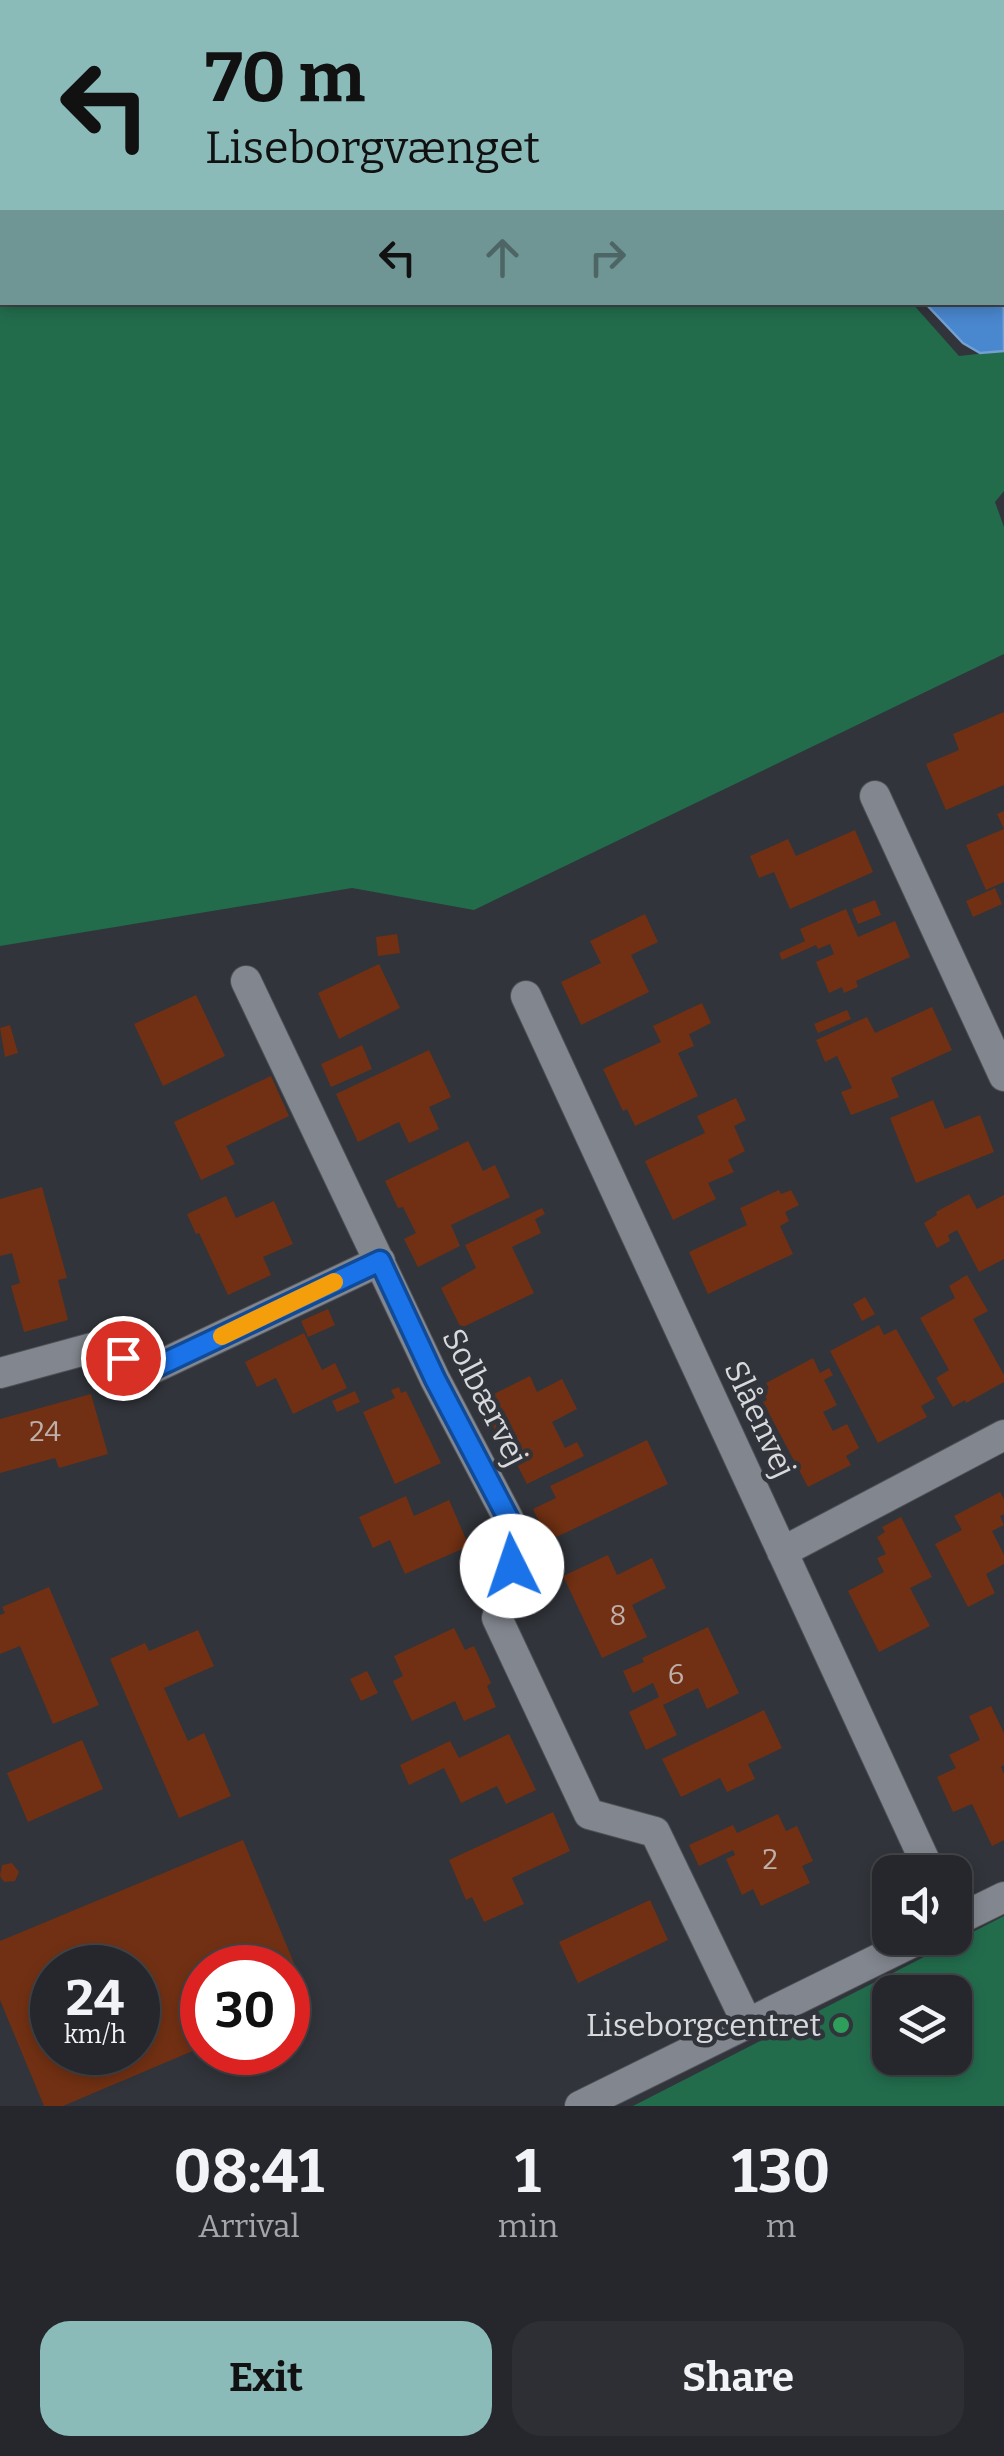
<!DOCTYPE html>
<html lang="en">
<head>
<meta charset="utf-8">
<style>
	body { margin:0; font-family:Bitter,serif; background:#2d2f34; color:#f1f3f6; height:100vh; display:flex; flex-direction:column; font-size:38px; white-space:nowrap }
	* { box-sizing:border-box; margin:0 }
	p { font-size:32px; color:#a3a5a9 }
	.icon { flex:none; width:55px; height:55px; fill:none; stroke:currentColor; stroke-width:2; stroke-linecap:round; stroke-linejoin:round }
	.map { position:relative; height:2106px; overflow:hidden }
	.sheet { display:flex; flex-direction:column; background:#25272c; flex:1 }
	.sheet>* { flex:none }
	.hud { position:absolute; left:0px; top:0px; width:1005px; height:305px; box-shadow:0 5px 15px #0003,0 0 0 2px #424448; background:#8bbbb9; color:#111; overflow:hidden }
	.controls { position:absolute; left:872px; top:1855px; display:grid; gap:20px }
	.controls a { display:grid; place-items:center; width:100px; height:100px; border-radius:20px; background:#25272c; box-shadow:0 5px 15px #0003,0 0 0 2px #424448; font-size:50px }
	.speed { position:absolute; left:30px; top:1945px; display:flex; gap:20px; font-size:50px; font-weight:700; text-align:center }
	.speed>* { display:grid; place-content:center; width:130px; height:130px; border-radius:50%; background:#25272c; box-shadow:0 5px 15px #0003,0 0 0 2px #424448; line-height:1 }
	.speed small { font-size:25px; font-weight:400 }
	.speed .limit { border:15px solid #d22; background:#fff; color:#111 }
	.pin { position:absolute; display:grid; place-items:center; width:85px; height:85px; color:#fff; margin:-42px; border:5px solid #fff; border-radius:50%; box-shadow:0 2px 10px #0007 }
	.me { position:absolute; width:110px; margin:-55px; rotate:356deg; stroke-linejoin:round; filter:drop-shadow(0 0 8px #0008) }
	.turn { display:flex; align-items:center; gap:35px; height:210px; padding:0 40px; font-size:45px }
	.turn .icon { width:130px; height:130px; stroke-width:2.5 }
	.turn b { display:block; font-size:70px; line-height:85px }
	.lanes { display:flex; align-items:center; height:95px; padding:0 40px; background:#0003; justify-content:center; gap:50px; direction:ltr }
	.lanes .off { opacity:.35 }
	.eta { display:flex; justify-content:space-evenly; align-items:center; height:170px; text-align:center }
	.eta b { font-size:60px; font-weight:700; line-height:70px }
	.action { display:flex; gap:20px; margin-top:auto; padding:20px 40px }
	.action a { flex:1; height:115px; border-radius:30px; background:#8bbbb9; color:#111; font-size:40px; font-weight:700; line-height:115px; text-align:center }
	.action a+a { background:#2d2f34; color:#f1f3f6 }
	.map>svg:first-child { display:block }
	.green { fill:#226c4c; fill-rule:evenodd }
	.water { fill:#4987ce; stroke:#74a0d2; stroke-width:2.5 }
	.building { fill:#713013; fill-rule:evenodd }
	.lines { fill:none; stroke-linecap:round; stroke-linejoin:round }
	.street-casing { stroke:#4e5056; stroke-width:32 }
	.secondary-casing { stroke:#4e5056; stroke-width:32 }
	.street { stroke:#82868e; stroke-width:30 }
	.secondary { stroke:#82868e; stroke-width:30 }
	.route-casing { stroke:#114b97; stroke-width:25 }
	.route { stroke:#1a73e8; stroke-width:18 }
	.slow { stroke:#f59e0b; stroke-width:18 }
	.leisure-dot { fill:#2e9e5b; stroke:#31343a; stroke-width:4 }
	.labels { text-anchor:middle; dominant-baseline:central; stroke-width:9; stroke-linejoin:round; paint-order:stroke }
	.number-label { font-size:28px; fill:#beafaa }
	.street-label { font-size:32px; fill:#d7d9dd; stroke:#31343a }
	.poi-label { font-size:32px; fill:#d7d9dd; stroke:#31343a; text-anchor:end }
</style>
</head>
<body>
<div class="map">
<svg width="1004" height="2106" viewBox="0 0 1004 2106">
	<rect width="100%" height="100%" fill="#31343a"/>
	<path class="green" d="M 0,0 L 1004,0 L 1004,102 L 1002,2 L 2,2 L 2,302 L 912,303 L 959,356 L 1004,351 L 1004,491 L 995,502 L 1004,527 L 1004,654 L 474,910 L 352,888 L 0,946 Z
		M 1004,1916 L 1004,2106 L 633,2106 ZM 890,1992 L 955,1992 L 955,2058 L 890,2058 Z"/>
	<path class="water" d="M 1002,102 L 1004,351 L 980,353 L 963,343 L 925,303 L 1002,302 Z"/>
	<path class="building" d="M 1004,712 L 1004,785 L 946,810 L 926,764 L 959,750 L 953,734 Z
		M 1004,811 L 1004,882 L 986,890 L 966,845 L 1004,829 L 997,814 Z
		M 855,830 L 873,872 L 790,909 L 774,872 L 759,878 L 750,856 L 788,839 L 796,856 Z
		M 995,888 L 1002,904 L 973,917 L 966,901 Z
		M 875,900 L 881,915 L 858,924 L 852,909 Z
		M 846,909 L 858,937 L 895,921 L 910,957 L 856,981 L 858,987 L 844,993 L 842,987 L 829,993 L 816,962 L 834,954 L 830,944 L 818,949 L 816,945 L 782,960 L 779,953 L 805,941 L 800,929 Z
		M 645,914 L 658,942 L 631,955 L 649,992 L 581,1025 L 561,982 L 601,963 L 590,941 Z
		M 397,934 L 400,953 L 378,956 L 376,937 Z
		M 379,964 L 400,1008 L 339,1039 L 318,993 Z
		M 196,995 L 225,1056 L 163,1086 L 134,1024 Z
		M 702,1003 L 711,1023 L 689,1034 L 694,1046 L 678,1053 L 698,1096 L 635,1126 L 627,1109 L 623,1111 L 603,1069 L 661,1042 L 653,1026 Z
		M 932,1007 L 952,1050 L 891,1078 L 899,1097 L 851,1115 L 841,1092 L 852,1088 L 837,1056 L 825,1062 L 816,1040 L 867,1017 L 875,1033 Z
		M 847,1010 L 851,1019 L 818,1033 L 814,1024 Z
		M 10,1025 L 18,1053 L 5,1057 L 0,1028 Z
		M 362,1045 L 372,1069 L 331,1087 L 321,1064 Z
		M 429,1050 L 451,1097 L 429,1107 L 439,1129 L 409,1143 L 399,1122 L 358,1142 L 336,1094 Z
		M 271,1076 L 289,1116 L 226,1146 L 235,1164 L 201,1180 L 174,1122 Z
		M 736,1098 L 746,1120 L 734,1126 L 745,1151 L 728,1160 L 734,1172 L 708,1183 L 716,1199 L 673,1220 L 645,1161 L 705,1133 L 697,1116 Z
		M 933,1100 L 945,1129 L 980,1115 L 994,1152 L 916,1183 L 890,1118 Z
		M 468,1141 L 483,1171 L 495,1165 L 510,1197 L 451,1225 L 460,1246 L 418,1267 L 404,1239 L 416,1233 L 403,1207 L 398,1208 L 385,1181 Z
		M 42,1187 L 67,1278 L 58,1280 L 68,1320 L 24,1332 L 11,1286 L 20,1283 L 12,1253 L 0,1256 L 0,1199 Z
		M 779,1190 L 781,1194 L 791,1190 L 799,1205 L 785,1212 L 789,1221 L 780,1226 L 793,1254 L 708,1294 L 689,1252 L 747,1225 L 740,1208 Z
		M 969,1194 L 977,1209 L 1004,1195 L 1004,1259 L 979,1272 L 957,1230 L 948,1235 L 950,1241 L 937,1248 L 924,1223 L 937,1215 L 936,1212 Z
		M 226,1196 L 236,1218 L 274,1201 L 293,1244 L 263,1257 L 271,1275 L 228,1295 L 199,1233 L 196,1234 L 187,1214 Z
		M 542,1208 L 545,1214 L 535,1219 L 541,1233 L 512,1247 L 534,1293 L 461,1328 L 441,1288 L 476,1268 L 465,1245 Z
		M 967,1275 L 988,1311 L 973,1319 L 1004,1375 L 1004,1382 L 966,1403 L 965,1400 L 953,1407 L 936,1378 L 949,1370 L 920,1318 L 955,1298 L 949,1286 Z
		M 865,1297 L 875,1314 L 862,1321 L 853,1304 Z
		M 328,1309 L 335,1325 L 308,1337 L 301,1321 Z
		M 879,1325 L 884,1335 L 896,1329 L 935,1398 L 921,1406 L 927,1417 L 878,1443 L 830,1351 Z
		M 304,1333 L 322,1370 L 335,1363 L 347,1388 L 293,1414 L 276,1378 L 257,1387 L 245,1362 Z
		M 813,1358 L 820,1373 L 829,1368 L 833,1375 L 824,1380 L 837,1405 L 823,1412 L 833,1431 L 847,1424 L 859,1448 L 846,1456 L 851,1465 L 808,1487 L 763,1402 L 767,1400 L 763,1392 L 769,1388 L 766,1383 Z
		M 530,1376 L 537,1392 L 562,1379 L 577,1409 L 552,1422 L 565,1448 L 577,1442 L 584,1456 L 527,1484 L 506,1443 L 502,1445 L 488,1416 L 493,1413 L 486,1398 Z
		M 399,1387 L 401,1393 L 406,1391 L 441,1463 L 395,1484 L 363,1412 L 395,1398 L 391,1390 Z
		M 355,1391 L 360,1402 L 337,1412 L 332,1401 Z
		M 91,1394 L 108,1454 L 59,1468 L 55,1458 L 0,1473 L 0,1419 Z
		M 647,1440 L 668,1484 L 548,1541 L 533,1509 L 556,1498 L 550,1486 Z
		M 1000,1492 L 1004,1499 L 1004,1514 L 1000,1516 L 1004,1525 L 992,1531 L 1004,1555 L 1004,1564 L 986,1574 L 995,1593 L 968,1607 L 935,1544 L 962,1530 L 954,1516 Z
		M 406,1496 L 414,1516 L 449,1500 L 469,1546 L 405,1574 L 390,1540 L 373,1548 L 359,1517 Z
		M 901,1517 L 932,1577 L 910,1588 L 930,1626 L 879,1652 L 848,1591 L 884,1572 L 877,1558 L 886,1554 L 877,1537 L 885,1532 L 882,1527 Z
		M 608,1555 L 617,1575 L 652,1558 L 666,1588 L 632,1605 L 647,1637 L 602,1658 L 563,1576 Z
		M 49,1587 L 99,1705 L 53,1724 L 20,1646 L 0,1654 L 0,1615 L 5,1613 L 2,1607 Z
		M 708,1627 L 739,1693 L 707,1709 L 698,1688 L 663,1705 L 677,1735 L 646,1750 L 629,1712 L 659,1697 L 653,1683 L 633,1693 L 623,1671 L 644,1662 L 642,1658 Z
		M 454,1628 L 465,1650 L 474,1646 L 491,1683 L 487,1686 L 496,1707 L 464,1721 L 455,1701 L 412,1721 L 393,1681 L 403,1676 L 394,1656 Z
		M 198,1630 L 214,1666 L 164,1688 L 188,1741 L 204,1733 L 231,1796 L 179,1818 L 110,1659 L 145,1643 L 149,1651 Z
		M 367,1671 L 378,1693 L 361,1701 L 350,1679 Z
		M 991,1706 L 1004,1733 L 1004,1765 L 1001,1767 L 1004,1774 L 1004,1840 L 992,1846 L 972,1804 L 953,1812 L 937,1777 L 956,1768 L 949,1755 L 980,1740 L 969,1716 Z
		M 764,1710 L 782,1748 L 748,1764 L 755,1779 L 727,1792 L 720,1778 L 681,1797 L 662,1759 Z
		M 509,1734 L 536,1790 L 506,1804 L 497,1786 L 461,1803 L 444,1768 L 409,1785 L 400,1765 L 450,1741 L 459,1758 Z
		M 82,1740 L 103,1789 L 28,1822 L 7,1773 Z
		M 553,1812 L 570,1851 L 512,1878 L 524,1904 L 484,1922 L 472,1897 L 466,1900 L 449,1860 Z
		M 778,1814 L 786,1831 L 797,1826 L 813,1861 L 802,1866 L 810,1883 L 761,1906 L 753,1889 L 742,1895 L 726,1859 L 735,1855 L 733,1850 L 699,1866 L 689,1845 L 733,1825 L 737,1833 Z
		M 243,1840 L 310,2002 L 288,2012 L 288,1968 L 202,1968 L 202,2047 L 63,2106 L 44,2106 L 0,2000 L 0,1941 ZM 52,1968 L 138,1968 L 138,2052 L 52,2052 Z
		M 12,1863 L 19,1872 L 15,1881 L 4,1882 L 0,1876 L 2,1865 Z
		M 650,1900 L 668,1940 L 578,1983 L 559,1942 Z"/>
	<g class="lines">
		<defs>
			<path id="street" d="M 875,796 L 1004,1076
				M 246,981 L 435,1379 L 519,1539 L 497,1618 L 589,1814 L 655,1832 L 747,2023
				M 526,996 L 930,1872
				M 0,1373 L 92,1348 L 154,1368 L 380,1261
				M 782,1552 L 1004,1435"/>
			<path id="secondary" d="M 955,1921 L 1004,1897
				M 580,2106 L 921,1938"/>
		</defs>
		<use href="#street" class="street-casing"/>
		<use href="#secondary" class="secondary-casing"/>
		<use href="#street" class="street"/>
		<use href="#secondary" class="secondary"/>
	</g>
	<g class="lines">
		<defs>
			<path id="route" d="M 123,1358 L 154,1368 L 380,1261 L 435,1379 L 519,1539 L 512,1566"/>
		</defs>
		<use href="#route" class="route-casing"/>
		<use href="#route" class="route"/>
		<path class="slow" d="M 222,1336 L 334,1282"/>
	</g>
	<circle class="leisure-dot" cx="841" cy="2025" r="10"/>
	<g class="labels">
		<g class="number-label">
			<text x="45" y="1431">24</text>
			<text x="618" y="1615">8</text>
			<text x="676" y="1674">6</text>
			<text x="770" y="1859">2</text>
		</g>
		<g class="street-label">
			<text transform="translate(485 1397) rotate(63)">Solbærvej</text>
			<text transform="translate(760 1419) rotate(65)">Slåenvej</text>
		</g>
		<g class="poi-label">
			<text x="821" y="2025">Liseborgcentret</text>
		</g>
	</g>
</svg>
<div class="controls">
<a><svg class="icon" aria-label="sound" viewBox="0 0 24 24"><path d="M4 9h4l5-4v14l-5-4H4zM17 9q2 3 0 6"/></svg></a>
<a><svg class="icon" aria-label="layers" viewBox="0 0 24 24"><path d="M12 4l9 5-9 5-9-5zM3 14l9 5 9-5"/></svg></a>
</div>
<div class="speed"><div>24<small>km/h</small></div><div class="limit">30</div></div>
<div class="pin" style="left:123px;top:1358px;background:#d93025"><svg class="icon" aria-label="arrive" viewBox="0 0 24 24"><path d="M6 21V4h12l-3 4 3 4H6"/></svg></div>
<svg class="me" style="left:512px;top:1566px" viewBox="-20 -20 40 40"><circle r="19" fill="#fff"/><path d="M0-13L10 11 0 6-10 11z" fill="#1a73e8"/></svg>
<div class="hud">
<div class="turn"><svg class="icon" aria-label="left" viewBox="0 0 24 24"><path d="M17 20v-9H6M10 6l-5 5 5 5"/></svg><div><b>70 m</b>Liseborgvænget</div></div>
<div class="lanes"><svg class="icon" aria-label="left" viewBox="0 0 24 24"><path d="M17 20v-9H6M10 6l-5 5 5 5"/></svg><svg class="icon off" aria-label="ahead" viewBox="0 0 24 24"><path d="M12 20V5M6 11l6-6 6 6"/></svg><svg class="icon off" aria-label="right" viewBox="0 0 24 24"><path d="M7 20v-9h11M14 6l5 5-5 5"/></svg></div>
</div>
</div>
<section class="sheet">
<div class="eta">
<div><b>08:41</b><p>Arrival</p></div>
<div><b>1</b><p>min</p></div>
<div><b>130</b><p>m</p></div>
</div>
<div class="action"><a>Exit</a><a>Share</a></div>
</section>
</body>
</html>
